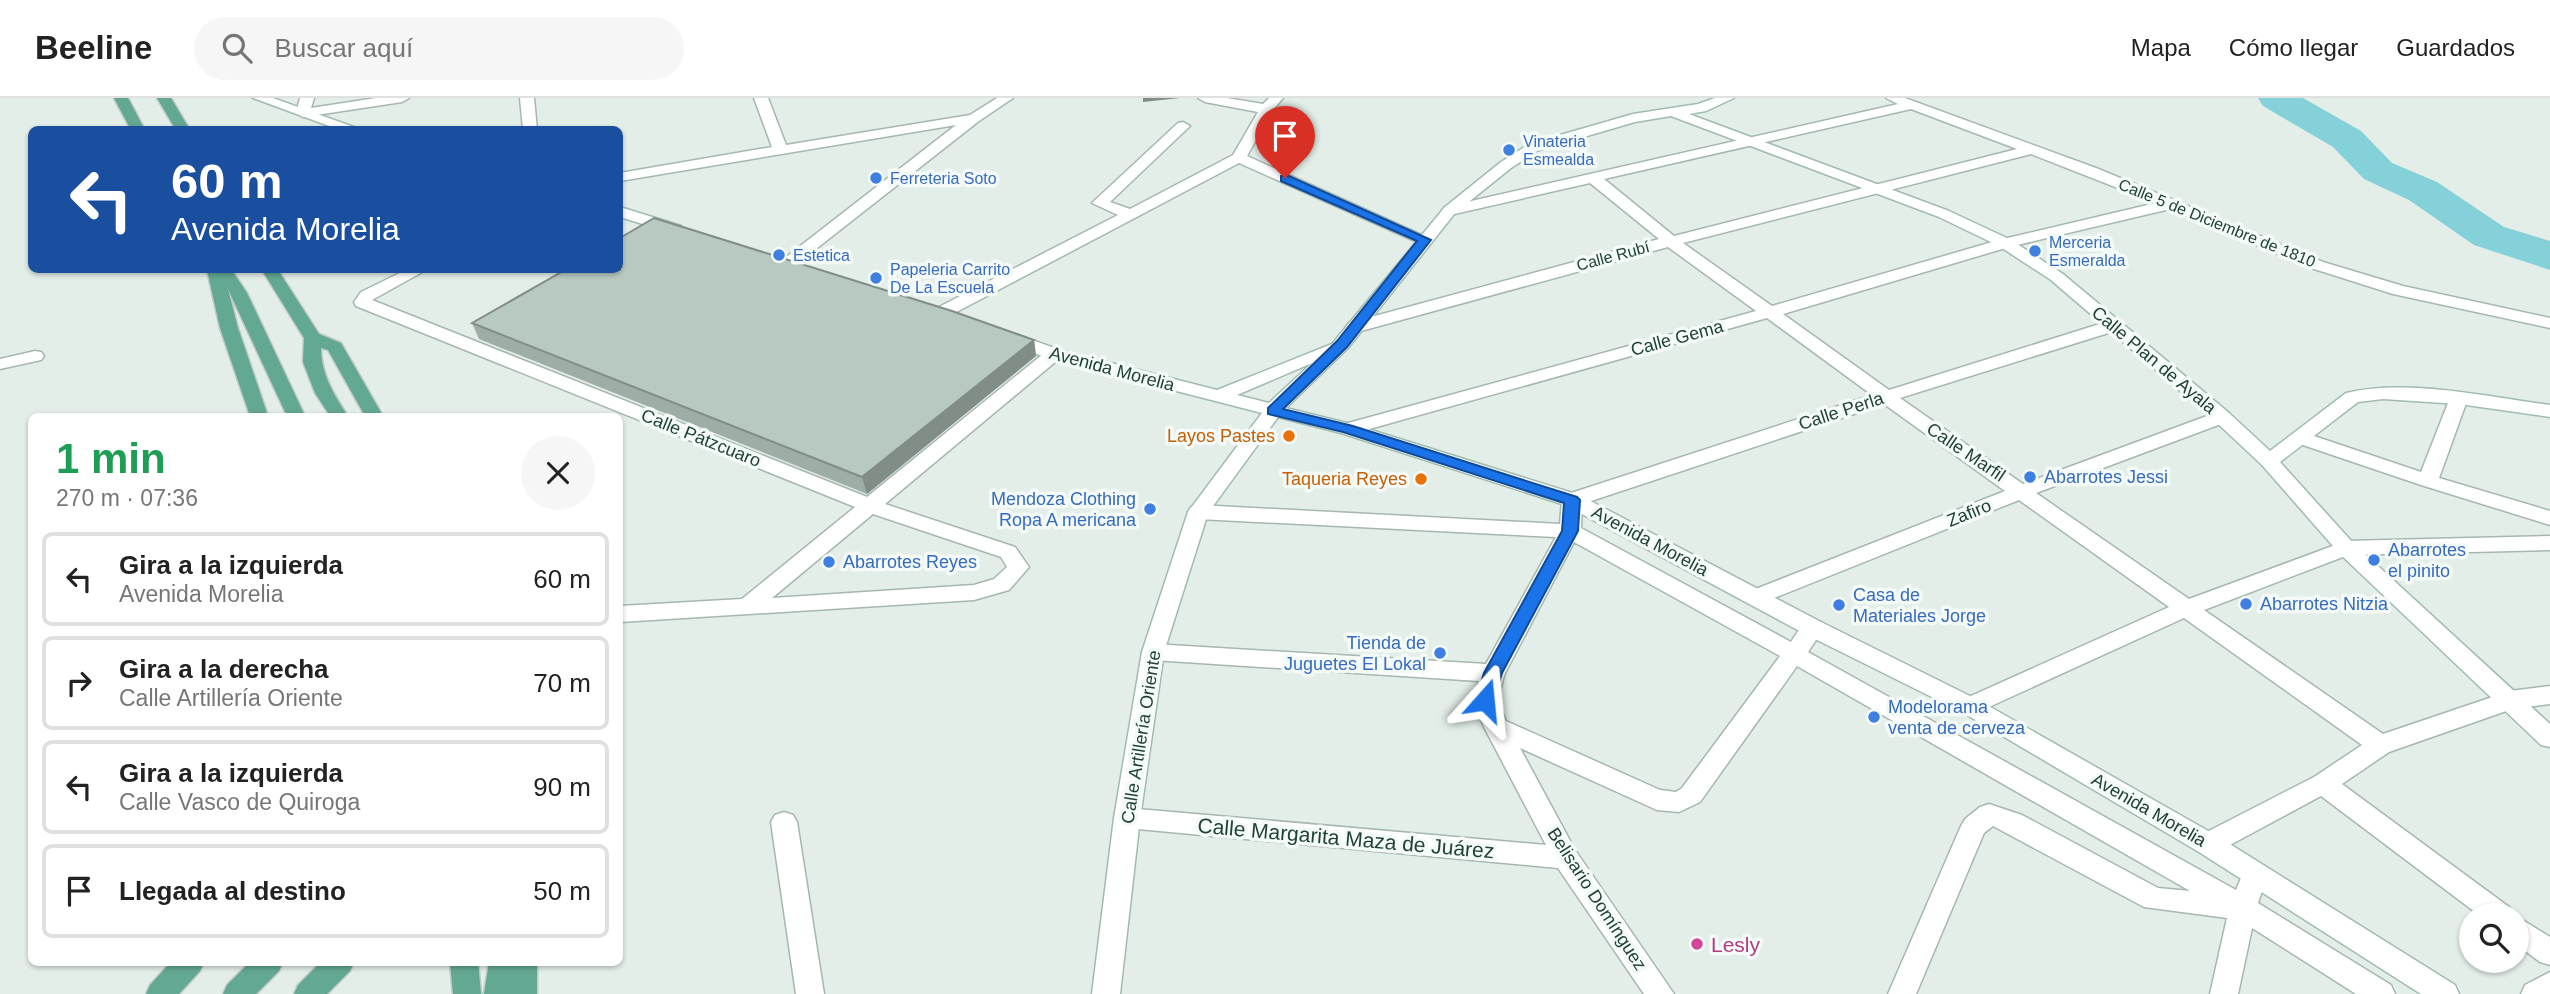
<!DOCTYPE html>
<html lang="es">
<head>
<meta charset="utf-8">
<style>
	body { margin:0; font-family:Arial,sans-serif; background:#f6f6f6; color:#222; height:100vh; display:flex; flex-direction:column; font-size:26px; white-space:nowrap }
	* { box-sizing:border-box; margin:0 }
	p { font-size:23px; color:#767676 }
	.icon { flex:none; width:38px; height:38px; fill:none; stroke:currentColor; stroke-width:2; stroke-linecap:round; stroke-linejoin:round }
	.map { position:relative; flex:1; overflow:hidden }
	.side { position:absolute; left:28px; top:315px; width:595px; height:553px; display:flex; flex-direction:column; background:#fff; border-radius:10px; box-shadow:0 2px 5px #0004 }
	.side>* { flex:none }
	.guide { position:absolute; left:28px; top:28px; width:595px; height:147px; border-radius:10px; box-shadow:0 2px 5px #0004; background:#1a4fa0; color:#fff; overflow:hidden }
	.controls { position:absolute; left:2459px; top:805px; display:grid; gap:14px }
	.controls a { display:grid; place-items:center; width:70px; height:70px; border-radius:50%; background:#fff; box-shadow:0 2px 5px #0004; font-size:35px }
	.pin { position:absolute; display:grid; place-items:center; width:60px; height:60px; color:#fff; margin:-72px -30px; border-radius:50% 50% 50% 0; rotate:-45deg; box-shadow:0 0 7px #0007 }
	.pin .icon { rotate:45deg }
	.me { position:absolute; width:77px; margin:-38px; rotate:18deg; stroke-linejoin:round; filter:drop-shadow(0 0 5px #0008) }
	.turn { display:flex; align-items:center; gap:24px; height:147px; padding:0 28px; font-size:32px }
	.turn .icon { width:91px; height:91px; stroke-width:2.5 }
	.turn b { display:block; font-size:49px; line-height:60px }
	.round { display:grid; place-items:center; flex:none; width:74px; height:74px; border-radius:37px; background:#f6f6f6 }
	.headline { display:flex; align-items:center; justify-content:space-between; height:119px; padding:0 28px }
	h1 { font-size:42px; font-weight:600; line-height:52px; color:#1e9e55 }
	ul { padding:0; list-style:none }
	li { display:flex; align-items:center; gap:21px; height:94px; margin:0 14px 10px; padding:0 14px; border:4px solid #e0e0e0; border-radius:10px }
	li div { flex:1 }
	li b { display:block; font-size:26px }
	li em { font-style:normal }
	header { display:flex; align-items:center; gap:42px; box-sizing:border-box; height:98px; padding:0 35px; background:#fff; border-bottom:2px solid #e0e0e0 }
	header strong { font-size:33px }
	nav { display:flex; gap:38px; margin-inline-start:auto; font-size:24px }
	.search { width:490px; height:63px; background:#f6f6f6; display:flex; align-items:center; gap:18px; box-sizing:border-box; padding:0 24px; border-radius:38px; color:#767676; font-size:26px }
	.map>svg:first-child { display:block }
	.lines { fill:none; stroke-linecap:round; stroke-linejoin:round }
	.river { fill:#85d1d9; fill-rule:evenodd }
	.street-casing { stroke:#a5b7af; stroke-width:3 }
	.secondary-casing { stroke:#a0bbb0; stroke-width:3 }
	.primary-casing { stroke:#c1cac7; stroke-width:3 }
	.street { fill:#fff; fill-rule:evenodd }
	.secondary { fill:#fff; fill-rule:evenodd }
	.primary { fill:#63a892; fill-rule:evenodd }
	.wall { fill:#9eada6 }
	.shaded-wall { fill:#818d87 }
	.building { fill:#b8c9c1; stroke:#818d87; stroke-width:2 }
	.route { fill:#1a73e8; stroke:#114b97; stroke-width:2 }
	.shop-dot { fill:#3f7fe0; stroke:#f4faf7; stroke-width:2.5 }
	.food-dot { fill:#e8710a; stroke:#f4faf7; stroke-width:2.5 }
	.hotel-dot { fill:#d1479c; stroke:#f4faf7; stroke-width:2.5 }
	.labels { text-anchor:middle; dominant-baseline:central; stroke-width:7; stroke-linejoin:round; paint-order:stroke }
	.far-shop-label { font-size:16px; fill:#366cbe; stroke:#f4faf7; text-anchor:start }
	.far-street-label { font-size:16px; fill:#204236; stroke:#f4faf7 }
	.street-label { font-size:18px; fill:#204236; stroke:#f4faf7 }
	.food-label { font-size:18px; fill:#c56008; stroke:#f4faf7; text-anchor:end }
	.shop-label { font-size:18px; fill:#366cbe; stroke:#f4faf7; text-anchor:start }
	.near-street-label { font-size:21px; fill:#204236; stroke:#f4faf7 }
	.near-hotel-label { font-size:21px; fill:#b23c85; stroke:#f4faf7; text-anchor:start }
</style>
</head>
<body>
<header>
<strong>Beeline</strong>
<div class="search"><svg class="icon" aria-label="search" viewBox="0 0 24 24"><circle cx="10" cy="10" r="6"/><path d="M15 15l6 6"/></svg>Buscar aquí</div>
<nav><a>Mapa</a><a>Cómo llegar</a><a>Guardados</a></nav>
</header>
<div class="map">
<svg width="2550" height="896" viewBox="0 0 2550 896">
	<rect width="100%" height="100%" fill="#e3eee8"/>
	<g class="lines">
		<path class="river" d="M 2258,0 L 2303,0 L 2361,33 L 2392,65 L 2437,84 L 2504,129 L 2550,143 L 2550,172 L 2474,147 L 2409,102 L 2364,81 L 2333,49 L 2263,8 Z"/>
		<defs>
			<path id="street" d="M 300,0 L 314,0 L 311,10 L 376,0 L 409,0 L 402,4 L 303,19 L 296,15 Z
				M 520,0 L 534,0 L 537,32 L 523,32 Z
				M 754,0 L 768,0 L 786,47 L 970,17 L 997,0 L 1013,0 L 979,23 L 793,169 L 787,171 L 779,166 L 781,163 L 956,27 L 620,83 L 620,75 L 772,49 Z
				M 1198,0 L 1227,0 L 1263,6 L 1269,0 L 1283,0 L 1272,13 L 1247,58 L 1433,142 L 1431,145 L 1419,145 L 1239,65 L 947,219 L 935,219 L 933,215 L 935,211 L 1118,117 L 1092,105 L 1178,25 L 1183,24 L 1190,28 L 1110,104 L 1130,111 L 1233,57 L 1258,14 L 1205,4 Z
				M 1886,0 L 1905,0 L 2096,70 L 2323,164 L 2403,188 L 2550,220 L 2550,230 L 2393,196 L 2311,170 L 2170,111 L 2009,149 L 1783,216 L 1889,292 L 2106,224 L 2118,224 L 2121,228 L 2118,232 L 1900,300 L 2023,386 L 2215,315 L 2229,315 L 2231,319 L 2229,323 L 2036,395 L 2189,501 L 2346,443 L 2550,438 L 2550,452 L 2348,457 L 2204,512 L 2383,636 L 2510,593 L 2550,588 L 2550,606 L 2512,611 L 2389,654 L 2342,686 L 2509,809 L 2513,817 L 2479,817 L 2321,698 L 2217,754 L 2208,757 L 2199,754 L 2195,746 L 2199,738 L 2314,679 L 2362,647 L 2184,520 L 1978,614 L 1970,617 L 1962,614 L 1958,608 L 1962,602 L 2169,509 L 2019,402 L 1764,504 L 1756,506 L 1748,504 L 1745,499 L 1748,494 L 2005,393 L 1884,306 L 1582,406 L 1581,430 L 1791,544 C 1799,532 1804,520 1821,524 L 1824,530 L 1808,554 L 2236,792 L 2246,768 L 2255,765 L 2264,768 L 2268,776 L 2258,805 L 2391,887 L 2395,896 L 2356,896 L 2252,830 L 2238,896 L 2210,896 L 2227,820 L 2144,809 L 1993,728 L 1984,735 L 1916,896 L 1888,896 L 1961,728 L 1965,721 L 1980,709 L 1989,706 L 2022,717 L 2158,790 L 2190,793 L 1797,568 L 1700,704 L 1679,714 L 1657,712 L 1520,650 L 1575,752 L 1674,896 L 1644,896 L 1558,770 L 1127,730 L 1118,727 L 1114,720 L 1118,713 L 1127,710 L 1546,747 L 1484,629 L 1473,602 L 1479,583 L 1153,562 L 1145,560 L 1142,554 L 1145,548 L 1153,546 L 1486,566 L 1556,439 L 1198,421 L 1191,419 L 1188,414 L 1191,409 L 1198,407 L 1560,426 L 1562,402 L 1565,397 L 1872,297 L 1767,220 L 1355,335 L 1341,335 L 1339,331 L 1341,327 L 1756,213 L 1668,149 L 1361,233 L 1349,233 L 1346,229 L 1349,225 L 1659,141 L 1590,85 L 1450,117 L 1442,112 L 1445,109 L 1898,6 ZM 1911,11 L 2017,51 L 1674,138 L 1604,81 ZM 2031,56 L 2156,105 L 1999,142 L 1772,208 L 1683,145 ZM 1574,444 L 1780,558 L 1682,690 L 1676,694 L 1660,692 L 1506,623 L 1497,602 L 1505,575 Z
				M 406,172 L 426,172 L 372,202 L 867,399 L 1048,252 L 1060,252 L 1063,256 L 1060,260 L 885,406 L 1015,449 L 1029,469 L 1009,492 L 974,502 L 620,524 L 620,508 L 742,501 L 855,409 L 356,208 L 354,204 L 361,194 ZM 873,416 L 1001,459 L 1007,469 L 994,481 L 974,487 L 772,500 Z
				M 35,253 L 41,254 L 44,258 L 41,262 L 0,271 L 0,261 Z
				M 2459,294 L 2468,300 L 2439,380 L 2550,413 L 2550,427 L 2421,387 L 2294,344 L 2291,340 L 2301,334 L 2308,336 L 2421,374 L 2450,300 Z
				M 784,714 L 793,717 L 797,724 L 824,896 L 796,896 L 771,724 L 775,717 Z
				M 2516,818 L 2550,839 L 2550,867 L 2540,864 L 2516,846 Z
				M 2550,874 L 2550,896 L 2521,896 L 2525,887 Z"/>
			<path id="secondary" d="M 253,0 L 273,0 L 362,32 L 340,32 Z
				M 1715,0 L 1734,0 L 1706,13 L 1689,16 L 1949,113 L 2011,142 L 2063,176 L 2229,315 L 2270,353 L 2346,295 C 2406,280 2489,299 2550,307 L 2550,319 L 2459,306 L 2383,301 L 2358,304 L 2280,364 L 2353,445 L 2550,626 L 2550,649 L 2541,647 L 2339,455 L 2262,367 L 2215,323 L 2051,182 L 1999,148 L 1939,119 L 1671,18 L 1635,24 L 1539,52 L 1511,70 L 1455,115 L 1348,250 L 1286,310 L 1355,327 L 1579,397 L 1821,524 L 1978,602 L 2217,738 L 2455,887 L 2459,896 L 2421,896 L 2199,754 L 1962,614 L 1805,536 L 1565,407 L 1341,335 L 1278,319 L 1208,415 L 1164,554 L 1140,720 L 1120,896 L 1092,896 L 1114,720 L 1142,554 L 1188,414 L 1262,315 L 1048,260 L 1003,244 L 1000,240 L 1003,236 L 1015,236 L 1060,252 L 1217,292 L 1332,246 L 1445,109 L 1501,64 L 1529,46 L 1633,16 L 1698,6 ZM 1312,265 L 1269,305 L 1237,297 Z
				M 620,109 L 681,128 L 683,131 L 675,136 L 620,119 Z"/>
			<path id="primary" d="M 114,0 L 128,0 L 145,32 L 131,32 Z
				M 157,0 L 171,0 L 190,32 L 176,32 Z
				M 207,172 L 233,174 L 247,195 L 305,318 L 287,318 L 228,191 L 238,230 L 268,318 L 250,318 L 220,230 Z
				M 262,172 L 278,172 L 319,236 L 341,245 L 383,318 L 365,318 L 328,252 L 321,250 C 321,276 334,297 348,318 L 330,318 L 315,295 L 303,264 L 304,240 Z
				M 171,864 L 204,864 L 200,873 L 179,896 L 146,896 L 150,887 Z
				M 250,864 L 283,864 L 279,873 L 256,896 L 223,896 L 227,887 Z
				M 321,864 L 354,864 L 350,873 L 327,896 L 294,896 L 298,887 Z
				M 450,864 L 478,864 L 481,896 L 453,896 Z
				M 489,864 L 537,864 L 537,896 L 484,896 Z"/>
		</defs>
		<use href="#street" class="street-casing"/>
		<use href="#secondary" class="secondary-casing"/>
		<use href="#primary" class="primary-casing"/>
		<use href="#street" class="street"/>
		<use href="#secondary" class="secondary"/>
		<use href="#primary" class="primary"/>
	</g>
	<path class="wall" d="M 472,225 L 1034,242 L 1036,258 L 867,396 L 479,241 Z"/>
	<path class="shaded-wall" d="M 1143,0 L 1180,0 L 1143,4 Z
		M 1034,242 L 1036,258 L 867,396 L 862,379 Z"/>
	<path class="building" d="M 654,120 L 952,213 L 1034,242 L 862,379 L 472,225 L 565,172 L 620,172 L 620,140 Z"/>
	<path class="route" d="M 1281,78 L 1289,78 L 1431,142 L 1347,249 L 1283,311 L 1353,328 L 1577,399 L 1580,402 L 1578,433 L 1502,575 L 1492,607 L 1479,607 L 1476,602 L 1484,575 L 1562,433 L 1564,405 L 1343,334 L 1268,316 L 1268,310 L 1337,243 L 1417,143 L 1281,83 Z"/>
	<g class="shop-dot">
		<circle cx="1509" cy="52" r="7"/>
		<circle cx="876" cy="80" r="7"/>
		<circle cx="2035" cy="153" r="7"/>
		<circle cx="779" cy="157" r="7"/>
		<circle cx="876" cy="180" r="7"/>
		<circle cx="2030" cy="379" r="7"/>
		<circle cx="1150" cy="411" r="7"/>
		<circle cx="2374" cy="462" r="7"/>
		<circle cx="829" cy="464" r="7"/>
		<circle cx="2246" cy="506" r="7"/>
		<circle cx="1839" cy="507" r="7"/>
		<circle cx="1440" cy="555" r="7"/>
		<circle cx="1874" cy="619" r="7"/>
	</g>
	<g class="food-dot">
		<circle cx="1289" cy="338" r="7"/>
		<circle cx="1421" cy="381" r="7"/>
	</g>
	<circle class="hotel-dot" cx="1697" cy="846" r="7"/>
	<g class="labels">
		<g class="far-shop-label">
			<text x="1523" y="43">Vinateria<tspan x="1523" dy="18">Esmealda</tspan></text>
			<text x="890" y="80">Ferreteria Soto</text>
			<text x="2049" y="144">Merceria<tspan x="2049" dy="18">Esmeralda</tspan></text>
			<text x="793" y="157">Estetica</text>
			<text x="890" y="171">Papeleria Carrito<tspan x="890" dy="18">De La Escuela</tspan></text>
		</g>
		<g class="far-street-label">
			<text transform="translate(2217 125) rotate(22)">Calle 5 de Diciembre de 1810</text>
			<text transform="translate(1613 158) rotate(-15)">Calle Rubí</text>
		</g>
		<g class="street-label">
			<text transform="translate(1677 240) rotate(-15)">Calle Gema</text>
			<text transform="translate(2154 262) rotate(40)">Calle Plan de Ayala</text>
			<text transform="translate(1112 271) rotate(15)">Avenida Morelia</text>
			<text transform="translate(1841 313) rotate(-18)">Calle Perla</text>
			<text transform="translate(701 340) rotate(22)">Calle Pátzcuaro</text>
			<text transform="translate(1966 354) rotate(34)">Calle Marfil</text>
			<text transform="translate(1969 415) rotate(-22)">Zafiro</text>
			<text transform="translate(1650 443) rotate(28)">Avenida Morelia</text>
			<text transform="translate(1141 639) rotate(-81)">Calle Artillería Oriente</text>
			<text transform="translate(2149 712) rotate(30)">Avenida Morelia</text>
			<text transform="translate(1597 801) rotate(57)">Belisario Domínguez</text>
		</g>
		<g class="food-label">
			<text x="1275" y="338">Layos Pastes</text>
			<text x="1407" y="381">Taqueria Reyes</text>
		</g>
		<g class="shop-label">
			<text x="2044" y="379">Abarrotes Jessi</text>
			<text x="1136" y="401" text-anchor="end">Mendoza Clothing<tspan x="1136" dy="21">Ropa A mericana</tspan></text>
			<text x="2388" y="452">Abarrotes<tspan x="2388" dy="21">el pinito</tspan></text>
			<text x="843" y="464">Abarrotes Reyes</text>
			<text x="1853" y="497">Casa de<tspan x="1853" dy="21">Materiales Jorge</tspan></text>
			<text x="2260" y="506">Abarrotes Nitzia</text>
			<text x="1426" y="545" text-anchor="end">Tienda de<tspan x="1426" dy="21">Juguetes El Lokal</tspan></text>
			<text x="1888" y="609">Modelorama<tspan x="1888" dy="21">venta de cerveza</tspan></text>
		</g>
		<g class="near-street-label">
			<text transform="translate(1346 740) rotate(5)">Calle Margarita Maza de Juárez</text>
		</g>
		<g class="near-hotel-label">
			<text x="1711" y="846">Lesly</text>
		</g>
	</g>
</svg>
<div class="controls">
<a><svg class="icon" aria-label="search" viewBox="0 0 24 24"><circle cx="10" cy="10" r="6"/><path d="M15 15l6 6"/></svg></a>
</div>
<div class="pin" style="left:1285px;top:80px;background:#d93025"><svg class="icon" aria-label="arrive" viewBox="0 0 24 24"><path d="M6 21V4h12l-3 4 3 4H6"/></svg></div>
<svg class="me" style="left:1485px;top:602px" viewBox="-20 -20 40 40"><path d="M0-17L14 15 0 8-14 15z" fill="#1a73e8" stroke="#fff" stroke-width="4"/></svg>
<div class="guide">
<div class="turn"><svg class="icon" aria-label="left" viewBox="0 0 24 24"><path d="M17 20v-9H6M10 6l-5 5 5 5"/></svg><div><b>60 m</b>Avenida Morelia</div></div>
</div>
<section class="side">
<div class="headline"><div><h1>1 min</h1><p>270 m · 07:36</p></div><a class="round"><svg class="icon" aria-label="close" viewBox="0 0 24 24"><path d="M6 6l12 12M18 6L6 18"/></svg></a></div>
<ul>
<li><svg class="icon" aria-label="left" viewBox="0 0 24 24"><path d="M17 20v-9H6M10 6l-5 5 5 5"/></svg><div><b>Gira a la izquierda</b><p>Avenida Morelia</p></div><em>60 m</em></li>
<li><svg class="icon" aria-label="right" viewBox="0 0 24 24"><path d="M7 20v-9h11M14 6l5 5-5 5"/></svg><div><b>Gira a la derecha</b><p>Calle Artillería Oriente</p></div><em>70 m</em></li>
<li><svg class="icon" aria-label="left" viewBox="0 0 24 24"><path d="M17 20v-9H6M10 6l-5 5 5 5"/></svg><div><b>Gira a la izquierda</b><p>Calle Vasco de Quiroga</p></div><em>90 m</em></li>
<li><svg class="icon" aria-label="arrive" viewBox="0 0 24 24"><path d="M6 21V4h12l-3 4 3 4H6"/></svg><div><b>Llegada al destino</b></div><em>50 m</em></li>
</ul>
</section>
</div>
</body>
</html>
